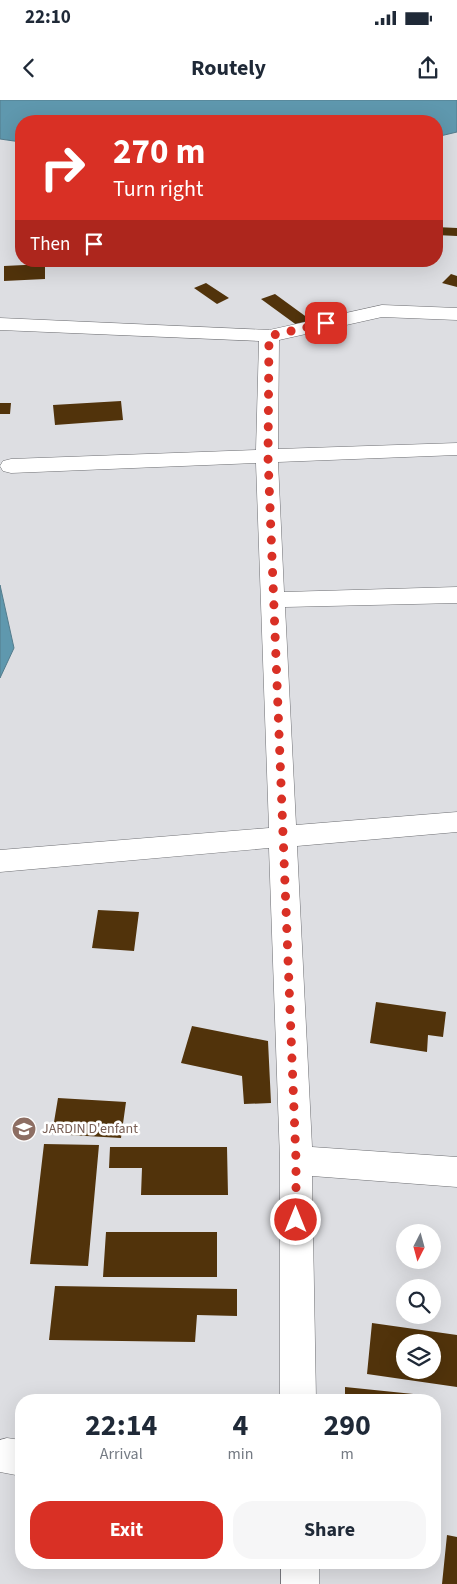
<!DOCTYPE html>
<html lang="en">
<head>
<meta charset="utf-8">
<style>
	body { margin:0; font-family:"Source Sans 3",sans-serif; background:#f6f6f7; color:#1f2937; height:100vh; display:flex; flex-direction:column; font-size:19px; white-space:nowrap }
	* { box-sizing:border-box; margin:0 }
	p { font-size:16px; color:#747a83 }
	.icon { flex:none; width:28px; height:28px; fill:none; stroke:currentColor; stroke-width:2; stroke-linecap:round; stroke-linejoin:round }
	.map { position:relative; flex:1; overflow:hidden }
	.drawer { position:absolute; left:15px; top:1294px; width:426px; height:175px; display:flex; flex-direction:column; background:#fff; border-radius:20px; box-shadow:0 5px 20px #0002 }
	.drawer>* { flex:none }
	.top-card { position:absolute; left:15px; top:15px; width:428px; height:152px; border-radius:20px; box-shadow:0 5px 20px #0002; background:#d93025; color:#fff; overflow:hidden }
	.needle { width:32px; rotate:186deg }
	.tools { position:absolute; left:396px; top:1124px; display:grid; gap:10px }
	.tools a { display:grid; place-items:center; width:45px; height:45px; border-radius:50%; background:#fff; box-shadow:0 5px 20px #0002; font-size:25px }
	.pin { position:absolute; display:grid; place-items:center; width:42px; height:42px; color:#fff; margin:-21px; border-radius:10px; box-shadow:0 2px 8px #0006 }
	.me { position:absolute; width:55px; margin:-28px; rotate:0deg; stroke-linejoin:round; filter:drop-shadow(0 0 4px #0008) }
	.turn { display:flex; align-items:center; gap:18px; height:105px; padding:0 15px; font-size:22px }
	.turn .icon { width:65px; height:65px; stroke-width:2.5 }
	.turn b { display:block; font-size:35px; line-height:42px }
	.then { display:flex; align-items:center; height:48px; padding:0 15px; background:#0003; gap:10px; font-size:19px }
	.eta { display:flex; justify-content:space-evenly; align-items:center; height:85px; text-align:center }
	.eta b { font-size:30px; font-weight:700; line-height:35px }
	.button { display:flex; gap:10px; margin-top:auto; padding:10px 15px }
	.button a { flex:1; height:58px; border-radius:20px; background:#d93025; color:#fff; font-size:20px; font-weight:700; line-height:58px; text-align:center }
	.button a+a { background:#f6f6f7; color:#1f2937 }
	.status { display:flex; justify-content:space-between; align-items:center; height:35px; padding:0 25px; background:#fff; direction:ltr }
	.status svg { height:14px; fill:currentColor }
	header { display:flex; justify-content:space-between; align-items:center; height:65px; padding:0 15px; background:#fff; font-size:22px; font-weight:700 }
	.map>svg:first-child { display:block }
	.water { fill:#5f98ae; stroke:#547c8c }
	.building { fill:#51330b; fill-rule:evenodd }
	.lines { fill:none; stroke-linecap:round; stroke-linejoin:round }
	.minor-casing { stroke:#6d6e72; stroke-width:1 }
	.minor { fill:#fff; fill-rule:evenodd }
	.route { stroke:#d93025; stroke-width:9; stroke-dasharray:0 16.2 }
	.labels { text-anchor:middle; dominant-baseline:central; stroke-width:5; stroke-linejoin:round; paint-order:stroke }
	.education-label { font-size:14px; fill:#785e54; stroke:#fff; text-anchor:start }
</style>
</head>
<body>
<div class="status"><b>22:10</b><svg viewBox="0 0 49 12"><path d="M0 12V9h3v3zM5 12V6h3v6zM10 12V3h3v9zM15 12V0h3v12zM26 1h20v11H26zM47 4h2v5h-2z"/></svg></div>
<header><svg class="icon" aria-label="back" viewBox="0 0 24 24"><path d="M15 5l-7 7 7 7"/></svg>Routely<svg class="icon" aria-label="share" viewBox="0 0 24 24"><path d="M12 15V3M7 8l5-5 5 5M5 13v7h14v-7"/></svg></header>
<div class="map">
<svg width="457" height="1484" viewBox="0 0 457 1484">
	<rect width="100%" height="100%" fill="#dddee2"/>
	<path class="water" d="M 0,0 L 457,0 L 457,32 L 436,37 L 436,21 L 21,21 L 21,42 L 0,39 Z
		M 0,485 L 14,548 L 0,578 Z"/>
	<path class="building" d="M 436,127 L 457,128 L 457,136 L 436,135 Z
		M 45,164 L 45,179 L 4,181 L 4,166 Z
		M 451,174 L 457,176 L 457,187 L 442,183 Z
		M 206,183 L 229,198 L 217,204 L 194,188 Z
		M 275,194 L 312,221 L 298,226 L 261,199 Z
		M 121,301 L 123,320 L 55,325 L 53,305 Z
		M 0,303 L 11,303 L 10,314 L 0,314 Z
		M 98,810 L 139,812 L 134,851 L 92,848 Z
		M 376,902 L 446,912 L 443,937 L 428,935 L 427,952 L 370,943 Z
		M 192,926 L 268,941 L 271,1003 L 244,1004 L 242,976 L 181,963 Z
		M 58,998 L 126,1002 L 121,1038 L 52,1034 Z
		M 44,1044 L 99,1045 L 88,1166 L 30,1164 Z
		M 110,1047 L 227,1047 L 228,1095 L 141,1095 L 142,1068 L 109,1068 Z
		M 106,1132 L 217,1132 L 217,1177 L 103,1177 Z
		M 55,1186 L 237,1189 L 237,1216 L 197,1215 L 195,1242 L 49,1240 Z
		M 372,1223 L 457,1235 L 457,1287 L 367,1274 ZM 405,1242 L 432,1242 L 432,1270 L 405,1270 Z
		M 345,1287 L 423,1295 L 423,1300 L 345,1300 Z
		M 447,1435 L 457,1437 L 457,1484 L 442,1484 Z"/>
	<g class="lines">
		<defs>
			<path id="minor" d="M 382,205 L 457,208 L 457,220 L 382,217 L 279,240 L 278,349 L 457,343 L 457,355 L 278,362 L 284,492 L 457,487 L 457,503 L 285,507 L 296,725 L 457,712 L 457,732 L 297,746 L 312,1047 L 457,1057 L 457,1087 L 312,1076 L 316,1300 L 280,1300 L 280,1060 L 269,748 L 0,772 L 0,750 L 269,728 L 256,363 L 11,373 L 3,371 L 0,366 L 3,361 L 11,359 L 256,350 L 259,241 L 0,230 L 0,218 L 269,230 Z
				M 7,1338 L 21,1340 L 21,1376 L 0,1372 L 0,1340 Z
				M 281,1462 L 319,1462 L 319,1484 L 281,1484 Z"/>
		</defs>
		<use href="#minor" class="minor-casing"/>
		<use href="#minor" class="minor"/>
	</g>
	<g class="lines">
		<path class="route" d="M 296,1120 L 296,1060 L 268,357 L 269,236 L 326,223"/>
	</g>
	<defs>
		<symbol id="school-disc" viewBox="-11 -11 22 22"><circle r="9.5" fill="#8d6e63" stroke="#fff"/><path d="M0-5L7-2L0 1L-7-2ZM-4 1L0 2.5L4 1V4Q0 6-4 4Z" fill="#fff"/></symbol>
	</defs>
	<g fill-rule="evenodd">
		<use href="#school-disc" x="10" y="1015" width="28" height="28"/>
	</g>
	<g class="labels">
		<g class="education-label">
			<text x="42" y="1029">JARDIN D'enfant</text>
		</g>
	</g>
</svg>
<div class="tools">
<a><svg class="needle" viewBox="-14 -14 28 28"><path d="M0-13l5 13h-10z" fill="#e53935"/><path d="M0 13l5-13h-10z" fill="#747a83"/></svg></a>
<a><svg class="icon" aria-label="search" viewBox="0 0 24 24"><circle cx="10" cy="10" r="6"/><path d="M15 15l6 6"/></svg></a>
<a><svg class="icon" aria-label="layers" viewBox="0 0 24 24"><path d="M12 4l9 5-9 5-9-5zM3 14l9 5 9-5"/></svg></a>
</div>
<div class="pin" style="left:326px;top:223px;background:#d93025"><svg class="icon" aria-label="arrive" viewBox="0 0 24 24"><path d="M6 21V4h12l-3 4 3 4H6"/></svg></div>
<svg class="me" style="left:296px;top:1120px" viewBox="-20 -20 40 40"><circle r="17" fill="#d93025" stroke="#fff" stroke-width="3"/><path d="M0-11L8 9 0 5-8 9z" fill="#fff"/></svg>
<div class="top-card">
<div class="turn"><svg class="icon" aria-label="right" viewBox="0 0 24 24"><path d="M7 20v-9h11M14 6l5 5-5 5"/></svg><div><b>270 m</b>Turn right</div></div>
<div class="then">Then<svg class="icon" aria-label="arrive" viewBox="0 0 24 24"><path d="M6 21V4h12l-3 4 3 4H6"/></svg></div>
</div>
<section class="drawer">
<div class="eta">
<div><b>22:14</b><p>Arrival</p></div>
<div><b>4</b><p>min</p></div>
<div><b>290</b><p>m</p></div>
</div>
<div class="button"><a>Exit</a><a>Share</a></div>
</section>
</div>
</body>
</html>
